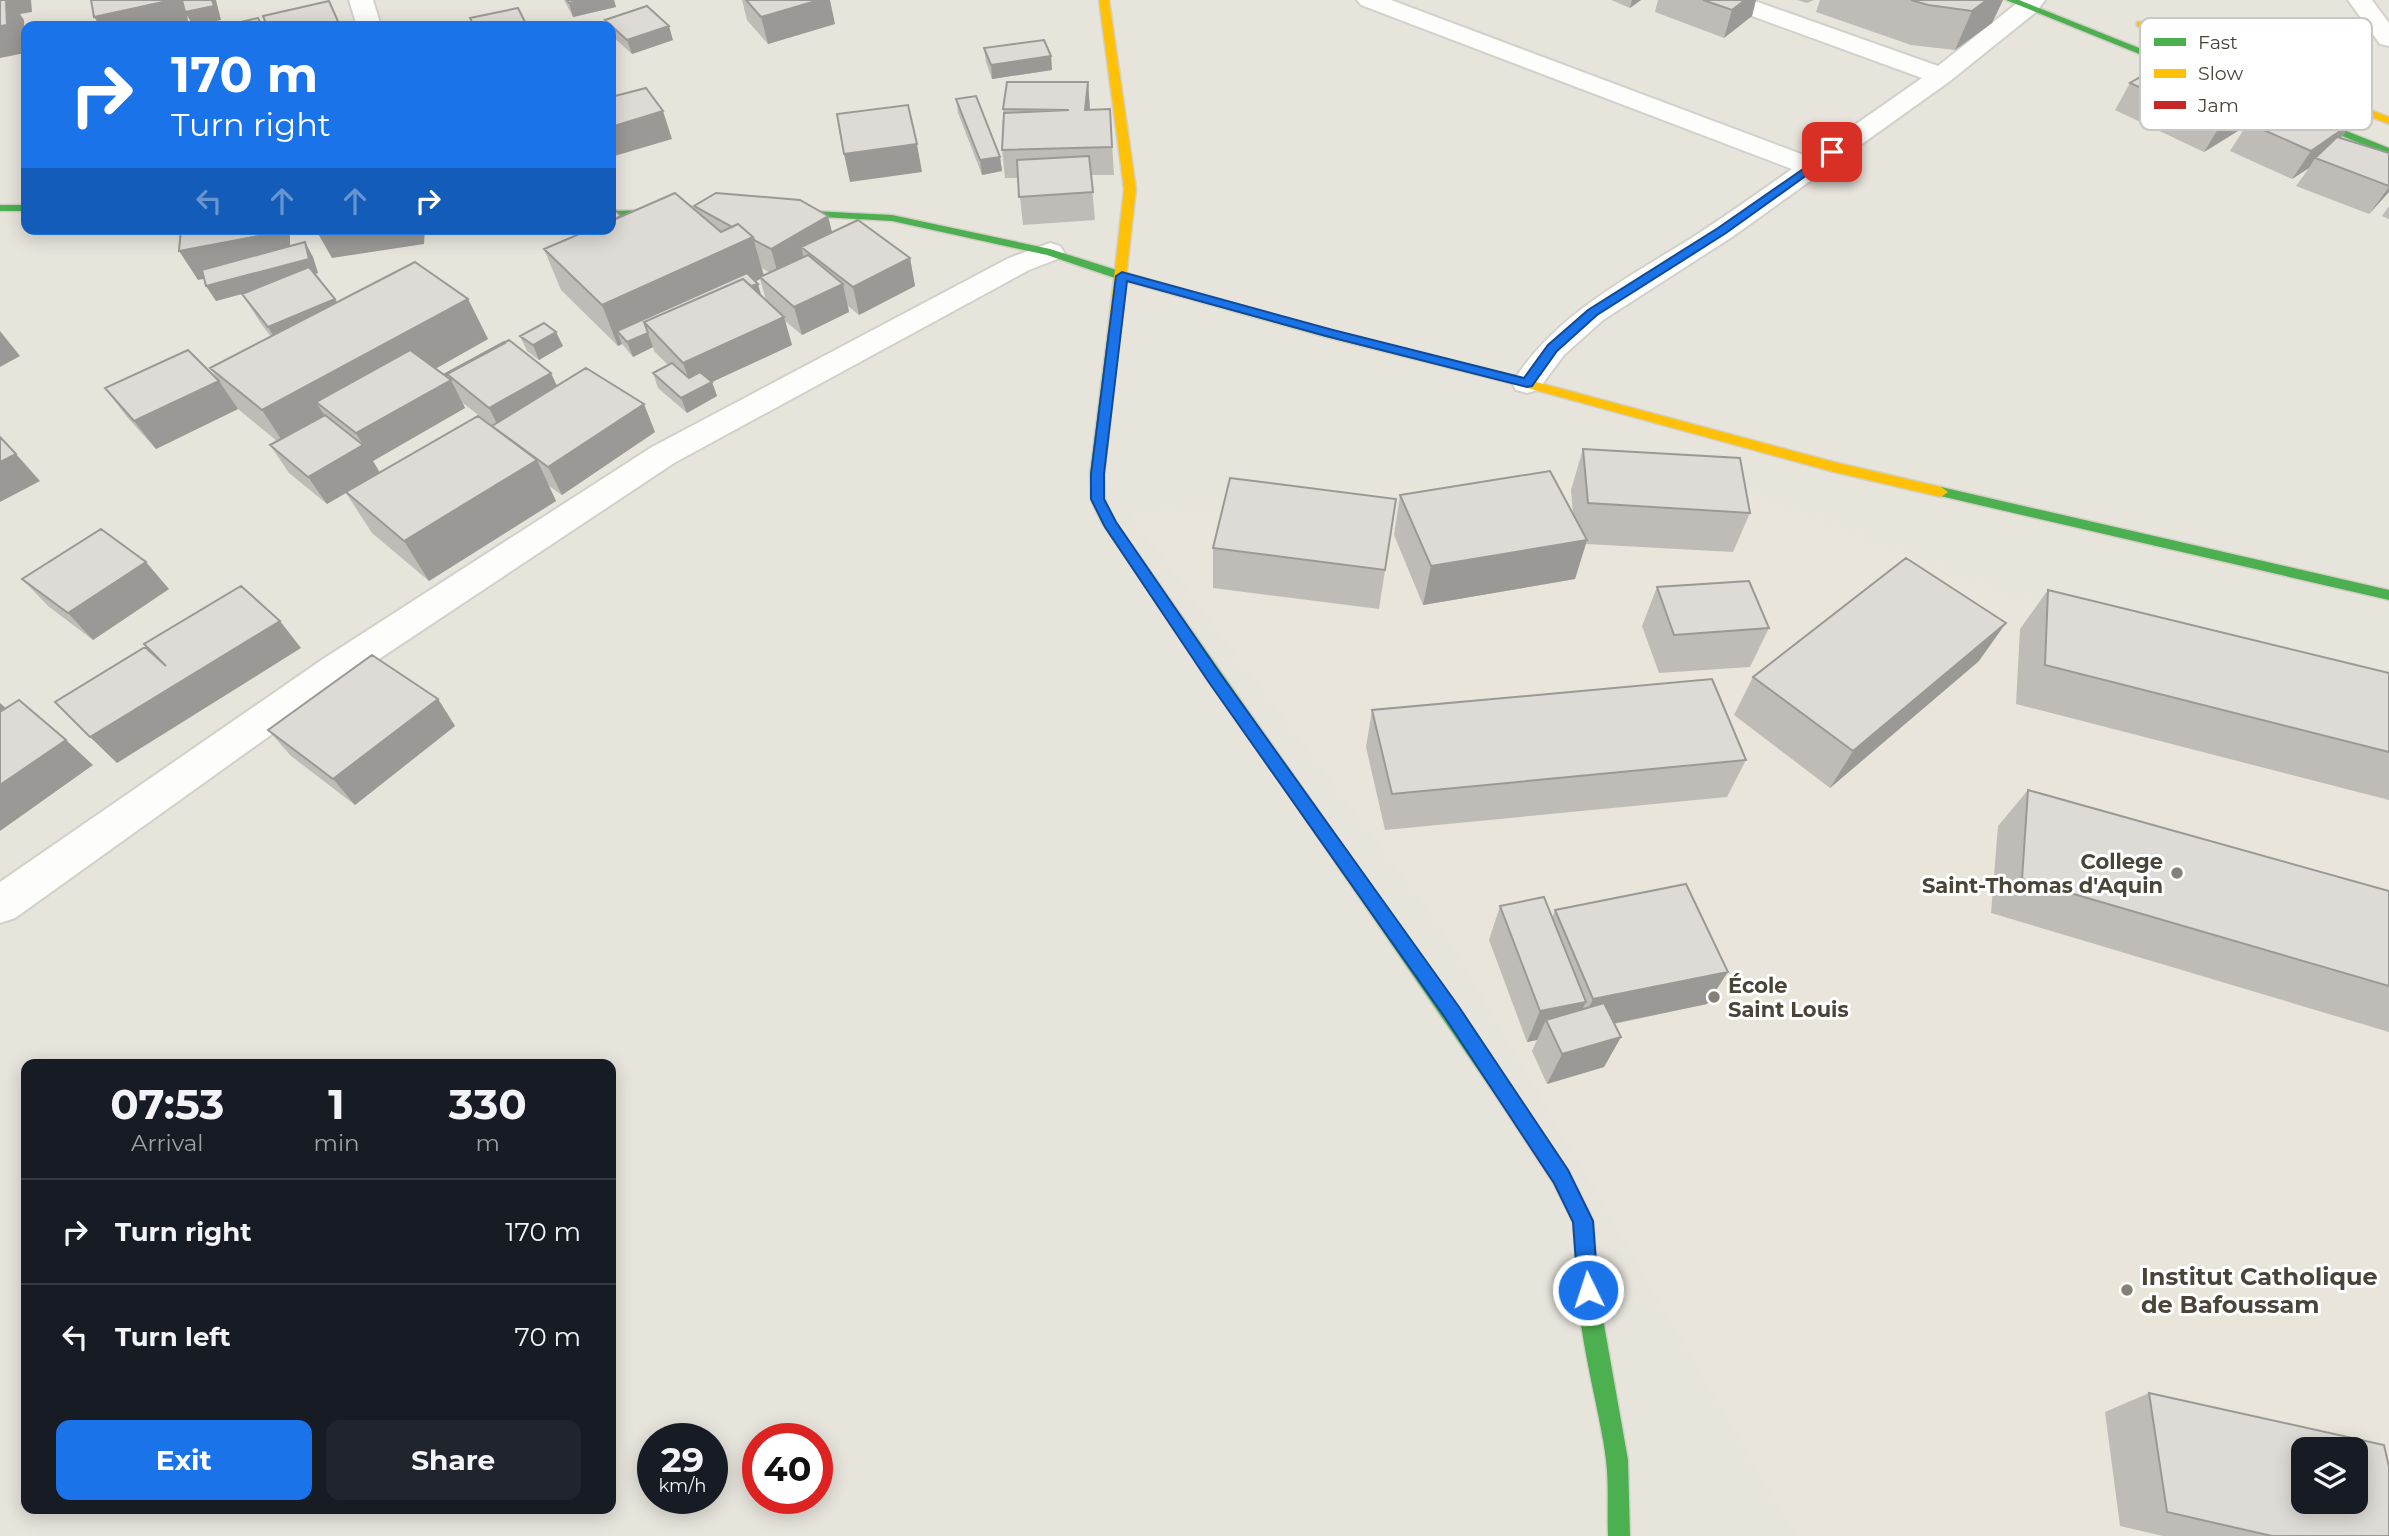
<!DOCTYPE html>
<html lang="en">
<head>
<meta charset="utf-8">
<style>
	body { margin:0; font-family:Montserrat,sans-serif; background:#20242c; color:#f1f3f6; height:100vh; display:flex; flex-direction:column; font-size:26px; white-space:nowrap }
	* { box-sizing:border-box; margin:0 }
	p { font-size:23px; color:#9ea1a6 }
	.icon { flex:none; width:38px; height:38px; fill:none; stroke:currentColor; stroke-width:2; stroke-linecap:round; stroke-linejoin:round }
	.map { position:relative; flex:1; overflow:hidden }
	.drawer { position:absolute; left:21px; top:1059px; width:595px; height:455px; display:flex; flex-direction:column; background:#171b24; border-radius:14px; box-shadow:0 4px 18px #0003 }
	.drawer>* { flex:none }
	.guide { position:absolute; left:21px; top:21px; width:595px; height:214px; border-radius:14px; box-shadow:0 4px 18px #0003; background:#1a73e8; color:#fff; overflow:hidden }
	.tools { position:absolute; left:2291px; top:1437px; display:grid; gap:14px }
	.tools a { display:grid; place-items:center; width:77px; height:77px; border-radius:14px; background:#171b24; box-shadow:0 4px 18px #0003; font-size:35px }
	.speed { position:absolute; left:637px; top:1423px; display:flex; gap:14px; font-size:35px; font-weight:700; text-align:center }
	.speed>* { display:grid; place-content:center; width:91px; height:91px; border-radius:50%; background:#171b24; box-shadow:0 4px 18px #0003; line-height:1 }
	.speed small { font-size:18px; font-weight:400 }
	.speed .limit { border:10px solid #d22; background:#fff; color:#111 }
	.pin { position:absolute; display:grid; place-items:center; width:60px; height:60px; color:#fff; margin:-30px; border-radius:14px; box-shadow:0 4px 10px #0006 }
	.me { position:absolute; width:77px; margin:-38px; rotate:356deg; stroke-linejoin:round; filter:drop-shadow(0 0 5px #0008) }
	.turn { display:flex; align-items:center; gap:24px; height:147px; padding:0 35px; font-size:32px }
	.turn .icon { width:91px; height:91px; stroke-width:2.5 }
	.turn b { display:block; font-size:49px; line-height:60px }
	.lanes { display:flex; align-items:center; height:66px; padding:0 35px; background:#0003; justify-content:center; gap:35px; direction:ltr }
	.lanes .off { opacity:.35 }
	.eta { display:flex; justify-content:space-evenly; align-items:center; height:119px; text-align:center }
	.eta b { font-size:42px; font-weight:700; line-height:49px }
	.button { display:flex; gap:14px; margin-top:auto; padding:14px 35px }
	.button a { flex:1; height:80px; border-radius:14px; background:#1a73e8; color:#fff; font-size:28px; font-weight:700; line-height:80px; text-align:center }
	.button a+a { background:#20242c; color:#f1f3f6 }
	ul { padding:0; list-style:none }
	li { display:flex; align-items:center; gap:21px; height:105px; padding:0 35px; border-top:2px solid #363941 }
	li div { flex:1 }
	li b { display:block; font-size:26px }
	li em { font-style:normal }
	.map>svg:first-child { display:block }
	.residential { fill:#e7e4dc; fill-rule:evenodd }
	.education { fill:#eae5da; fill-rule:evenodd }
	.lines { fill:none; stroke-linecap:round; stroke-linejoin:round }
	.street-casing { stroke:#d2d0cb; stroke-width:4 }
	.fast-casing { stroke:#d3cfc5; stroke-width:3 }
	.slow-casing { stroke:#d3cfc5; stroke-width:3 }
	.jam-casing { stroke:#d3cfc5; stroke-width:3 }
	.street { fill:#fdfdfc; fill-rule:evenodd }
	.fast { fill:#4caf50; fill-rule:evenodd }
	.slow { fill:#ffc107; fill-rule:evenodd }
	.jam { fill:#c62828; fill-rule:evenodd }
	.wall { fill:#bfbcb8; fill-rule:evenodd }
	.shaded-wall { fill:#9b9996 }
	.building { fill:#dedbd6; stroke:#9b9996; stroke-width:2; fill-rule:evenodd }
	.route { fill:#1a73e8; stroke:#114b97; stroke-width:2 }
	.poi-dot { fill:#868178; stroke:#fff; stroke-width:2.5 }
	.labels { text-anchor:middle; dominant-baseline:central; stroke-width:6; stroke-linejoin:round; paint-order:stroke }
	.poi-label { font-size:21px; font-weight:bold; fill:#4b4439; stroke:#fff; text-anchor:end }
	.near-poi-label { font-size:24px; font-weight:bold; fill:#4b4439; stroke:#fff; text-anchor:start }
	.key { fill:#fff; stroke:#c9c7c4; stroke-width:2 }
	.key-label { font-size:19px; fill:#4b4439 }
</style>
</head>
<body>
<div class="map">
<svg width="2389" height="1536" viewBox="0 0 2389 1536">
	<rect width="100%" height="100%" fill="#f4f2ee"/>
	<path class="residential" d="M 0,0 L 2389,0 L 2389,1536 L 0,1536 ZM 26,26 L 611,26 L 611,229 L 26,229 ZM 26,1064 L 611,1064 L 611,1508 L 26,1508 ZM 653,1438 L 712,1438 L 712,1498 L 653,1498 ZM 758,1438 L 817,1438 L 817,1498 L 758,1498 ZM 2303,1449 L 2356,1449 L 2356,1502 L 2303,1502 Z"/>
	<path class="education" d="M 1560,475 L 1735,486 L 2011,595 L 2389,677 L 2389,1536 L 1796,1536 L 1441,926 L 1130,514 ZM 2303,1449 L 2356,1449 L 2356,1502 L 2303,1502 Z"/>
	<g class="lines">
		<defs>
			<path id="street" d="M 349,0 L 373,0 L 381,26 L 357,26 Z
				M 1357,0 L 1391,0 L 1809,157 L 1922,78 L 1722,5 L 1718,0 L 1752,0 L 1938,66 L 2021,0 L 2045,0 L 2036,12 L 1950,81 L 1732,237 L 1603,320 L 1564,355 L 1538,390 L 1527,393 L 1516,390 L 1512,383 C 1554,316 1624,280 1690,239 C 1724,217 1758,193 1792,169 L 1361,5 Z
				M 2348,0 L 2372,0 L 2389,23 L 2389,46 L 2380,44 Z
				M 1050,243 L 1060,246 L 1064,252 L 1060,258 L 1029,270 L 674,463 L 349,679 L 15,918 L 0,923 L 0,882 L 323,659 L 652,447 L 1009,258 Z"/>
			<path id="fast" d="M 2006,0 L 2019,0 L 2389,148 L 2389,155 Z
				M 0,205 L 26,205 L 26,211 L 0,211 Z
				M 681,209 L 685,210 L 685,214 L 611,217 L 611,211 Z
				M 773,209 L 892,215 L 1050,249 L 1126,273 L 1332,331 L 1514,376 L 1516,379 L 1510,383 L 1326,337 L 1118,279 L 1047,255 L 892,221 L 769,214 L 769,210 Z
				M 1114,327 L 1120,331 L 1104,474 L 1105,500 L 1115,521 L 1466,1021 L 1516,1093 L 1518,1099 L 1516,1105 L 1509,1108 L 1502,1105 L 1102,523 L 1091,500 L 1090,474 L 1108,331 Z
				M 1941,487 L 2389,590 L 2389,600 L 1936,495 L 1934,492 L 1936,489 Z
				M 1588,1271 L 1595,1274 L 1628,1460 L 1630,1536 L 1608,1536 C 1607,1511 1609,1485 1606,1460 C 1603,1421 1569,1304 1581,1274 Z"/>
			<path id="slow" d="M 1099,0 L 1109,0 L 1136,189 L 1120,331 L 1114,335 L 1108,331 L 1124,189 Z
				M 2137,22 L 2143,22 L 2389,117 L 2389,124 L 2137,26 Z
				M 1510,375 L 1834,462 L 1941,487 L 1948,492 L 1941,497 L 1834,472 L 1506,382 L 1504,379 Z"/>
			<path id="jam" d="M 1509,1090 L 1516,1093 L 1568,1170 L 1590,1214 L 1593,1221 L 1598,1281 L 1595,1288 L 1588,1291 L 1581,1288 L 1578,1281 L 1573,1222 L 1554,1184 L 1502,1105 L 1500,1099 L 1502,1093 Z"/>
		</defs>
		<use href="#street" class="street-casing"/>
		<use href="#fast" class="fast-casing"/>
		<use href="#slow" class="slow-casing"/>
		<use href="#jam" class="jam-casing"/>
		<use href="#street" class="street"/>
		<use href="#fast" class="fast"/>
		<use href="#slow" class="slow"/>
		<use href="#jam" class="jam"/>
	</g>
	<path class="wall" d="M 564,0 L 614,0 L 616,7 L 573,17 Z
		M 742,0 L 746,0 L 835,24 L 768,44 L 747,20 Z
		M 1611,0 L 1641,0 L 1630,8 Z
		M 1658,0 L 1756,0 L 1752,16 L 1724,38 L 1655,12 Z
		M 1797,0 L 1814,0 L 1807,3 Z
		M 1820,0 L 2003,0 L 1992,23 L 1955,50 L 1911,45 L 1816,12 Z
		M 605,20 L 673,40 L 632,54 L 611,35 L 611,26 L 607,26 Z
		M 984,48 L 1051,56 L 1052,70 L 992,79 L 986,62 Z
		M 1088,82 L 1090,110 L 1110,109 L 1114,175 L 1091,175 L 1095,220 L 1023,225 L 1018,178 L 1005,178 L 1002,150 L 1003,117 L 1003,109 Z
		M 2130,83 L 2270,94 L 2255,118 L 2350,124 L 2341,138 L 2389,153 L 2389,192 L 2369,214 L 2296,186 L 2309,168 L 2292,179 L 2230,151 L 2246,126 L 2204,152 L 2115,110 Z
		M 956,99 L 1000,157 L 1002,171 L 982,175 L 958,113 Z
		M 694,206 L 828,216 L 832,232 L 910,258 L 915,286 L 859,315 L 848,306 L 849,312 L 802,335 L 785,321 L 792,345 L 712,382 L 717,396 L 687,413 L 658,388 L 653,373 L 668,365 L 654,351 L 653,347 L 633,357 L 622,344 L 618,346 L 561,290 L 544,249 L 621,216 L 696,211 ZM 762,268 L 770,273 L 764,275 ZM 760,279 L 766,300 L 761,295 L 755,282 Z
		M 2389,206 L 2389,219 L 2382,216 Z
		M 290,246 L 313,257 L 318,273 L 314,274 L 337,302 L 468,299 L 488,339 L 435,369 L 448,378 L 445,374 L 557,386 L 655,432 L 562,495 L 549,486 L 556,501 L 429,581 L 372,533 L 346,493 L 327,504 L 289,473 L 270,445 L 277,441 L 238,409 L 156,449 L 127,417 L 105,388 L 219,381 L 210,368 L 271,337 L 260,322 L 242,294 L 216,301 L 204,278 L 198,280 ZM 463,403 L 492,426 L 380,473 L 373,461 L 465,408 Z
		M 556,332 L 563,346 L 539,360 L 527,351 L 520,336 Z
		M 1583,449 L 1750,513 L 1733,552 L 1586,544 L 1575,579 L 1423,605 L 1394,535 L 1400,495 L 1573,514 L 1571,490 Z
		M 1396,499 L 1379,609 L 1213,588 L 1213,548 Z
		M 22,579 L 169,589 L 93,640 L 48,606 Z
		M 1657,587 L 1769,628 L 1750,667 L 1659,673 L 1642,626 Z
		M 2048,590 L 2389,673 L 2389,800 L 2016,704 L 2020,629 Z
		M 1979,661 L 1830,788 L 1734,715 L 1753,677 Z
		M 438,699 L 455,726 L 355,805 L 291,756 L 268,730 Z
		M 1372,710 L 1746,760 L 1727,797 L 1385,830 L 1366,747 Z
		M 2028,790 L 2389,891 L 2389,1032 L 1991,913 L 1998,826 Z
		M 1500,906 L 1552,918 L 1555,910 L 1707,1004 L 1614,1024 L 1621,1037 L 1604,1067 L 1547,1084 L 1532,1051 L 1537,1040 L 1527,1042 L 1489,940 Z
		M 2149,1393 L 2389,1536 L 2163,1536 L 2120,1526 L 2105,1412 Z"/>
	<path class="shaded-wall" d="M 0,0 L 31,0 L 32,12 L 20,14 L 24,20 L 25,53 L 0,58 Z
		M 172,0 L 216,0 L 221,20 L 193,26 L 187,15 L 189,26 L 100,26 L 94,17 Z
		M 582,0 L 614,0 L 616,7 L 573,17 L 569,3 Z
		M 819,0 L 830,0 L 835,24 L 768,44 L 761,17 Z
		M 1632,0 L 1641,0 L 1630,8 Z
		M 1745,0 L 1756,0 L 1752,16 L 1724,38 L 1732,10 Z
		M 1987,0 L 2003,0 L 1992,23 L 1955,50 L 1972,11 Z
		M 669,26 L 673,40 L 632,54 L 627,40 Z
		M 1051,56 L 1052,70 L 992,79 L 991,65 Z
		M 1088,82 L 1090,110 L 1085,110 Z
		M 2270,94 L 2253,121 L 2248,123 L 2246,126 L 2204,152 L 2221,124 Z
		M 663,111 L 672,139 L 611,157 L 611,127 Z
		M 2350,124 L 2331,152 L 2315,158 L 2309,168 L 2292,179 L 2311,151 Z
		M 917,144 L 922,172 L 850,182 L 844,154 Z
		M 1000,157 L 1002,171 L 982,175 L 980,160 Z
		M 2389,187 L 2389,192 L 2369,214 Z
		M 828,216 L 835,245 L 801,247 L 805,262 L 779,278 L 771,249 Z
		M 274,229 L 290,229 L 290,262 L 198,280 L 179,251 Z
		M 321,229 L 425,229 L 424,244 L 332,258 L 316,230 Z
		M 753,237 L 764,277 L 760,277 L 760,279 L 651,330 L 644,322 L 617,331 L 622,344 L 618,346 L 602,305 Z
		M 305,242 L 313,257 L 318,273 L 216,301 L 206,286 Z
		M 910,258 L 915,286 L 859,315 L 853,287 Z
		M 758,284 L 762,298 L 652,331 Z
		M 843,284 L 849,312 L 802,335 L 794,307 Z
		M 335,299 L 351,327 L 285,355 L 268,327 Z
		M 468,299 L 488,339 L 341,422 L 316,402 L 332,427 L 289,451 L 262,410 Z
		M 784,317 L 792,345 L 712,382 L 717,396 L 687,413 L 681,398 L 693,391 L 683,363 Z
		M 0,331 L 20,356 L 0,367 Z
		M 556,332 L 563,346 L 539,360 L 533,345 Z
		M 648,333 L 653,347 L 633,357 L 627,342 Z
		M 551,373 L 564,401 L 503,436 L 489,408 Z
		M 451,380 L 465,408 L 373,461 L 380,473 L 327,504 L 308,477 L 363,445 L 356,433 Z
		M 219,381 L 238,409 L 156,449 L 134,421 Z
		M 644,404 L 655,432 L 562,495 L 548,467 Z
		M 16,454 L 40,481 L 0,502 L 0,462 Z
		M 537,460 L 556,501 L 429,581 L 404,541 Z
		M 1587,540 L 1575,579 L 1423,605 L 1431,566 Z
		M 146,562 L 169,589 L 93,640 L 68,613 Z
		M 280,621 L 301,648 L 117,763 L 90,737 Z
		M 2006,623 L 1979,661 L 1830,788 L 1853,751 Z
		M 438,699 L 455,726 L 355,805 L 333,779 Z
		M 0,703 L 16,717 L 0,728 Z
		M 66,740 L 93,765 L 0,831 L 0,785 Z
		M 1728,972 L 1707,1004 L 1577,1031 L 1593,999 Z
		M 1586,1002 L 1570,1033 L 1546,1020 L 1537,1040 L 1527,1042 L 1540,1011 Z
		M 1621,1037 L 1604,1067 L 1547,1084 L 1562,1054 Z"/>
	<path class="building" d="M 0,0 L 6,0 L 7,25 L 0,26 Z
		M 91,0 L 172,0 L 94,17 Z
		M 182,0 L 212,0 L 214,6 L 185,12 Z
		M 567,0 L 582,0 L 569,3 Z
		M 746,0 L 819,0 L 761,17 Z
		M 1703,0 L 1745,0 L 1732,10 Z
		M 1911,0 L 1987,0 L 1972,11 L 1928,5 Z
		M 329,1 L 340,26 L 267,26 L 263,16 Z
		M 647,6 L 669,26 L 627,40 L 605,20 Z
		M 518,8 L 527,26 L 474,26 L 470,18 Z
		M 258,18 L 262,26 L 223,26 Z
		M 1044,40 L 1051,56 L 991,65 L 984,48 Z
		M 2180,54 L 2270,94 L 2221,124 L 2130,83 Z
		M 1007,82 L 1088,82 L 1085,110 L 1110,109 L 1112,147 L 1002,150 L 1004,113 L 1069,110 L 1003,109 Z
		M 646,88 L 663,111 L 611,127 L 611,97 Z
		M 976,96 L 1000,157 L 980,160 L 956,99 Z
		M 2287,97 L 2350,124 L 2311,151 L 2248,123 Z
		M 908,105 L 917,144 L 844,154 L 837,114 Z
		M 2337,137 L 2389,153 L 2389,186 L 2315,158 Z
		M 1089,156 L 1093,192 L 1019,197 L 1017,160 Z
		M 675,193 L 721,232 L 738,224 L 753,237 L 602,305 L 544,249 L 591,229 L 611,229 L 611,221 Z
		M 716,193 L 800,200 L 828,216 L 771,249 L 754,240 L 753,237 L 738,224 L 732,227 L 694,206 Z
		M 615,210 L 621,216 L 611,221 L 611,212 Z
		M 858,220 L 910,258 L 853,287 L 801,247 Z
		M 181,229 L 274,229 L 274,233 L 179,251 Z
		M 305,242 L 309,259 L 206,286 L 202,270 Z
		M 808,255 L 843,284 L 794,307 L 760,277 Z
		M 415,262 L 468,299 L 262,410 L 210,368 Z
		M 309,267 L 335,299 L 268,327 L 242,294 Z
		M 747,273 L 758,284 L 751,286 L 743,279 L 644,322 L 648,333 L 627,342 L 617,331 Z
		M 743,279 L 784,317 L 683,363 L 644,322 Z
		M 544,323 L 556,332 L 533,345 L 520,336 Z
		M 509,340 L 551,373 L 489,408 L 447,374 Z
		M 504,342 L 505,343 L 447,374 L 448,375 L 445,374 Z
		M 188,350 L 219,381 L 134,421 L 105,388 Z
		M 410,350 L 451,380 L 356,433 L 316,402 Z
		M 672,363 L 689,378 L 700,372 L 712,382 L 681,398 L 653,373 Z
		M 586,368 L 644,404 L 548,467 L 492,426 Z
		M 325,415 L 363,445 L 308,477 L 270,445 Z
		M 478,416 L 537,460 L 404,541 L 346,492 Z
		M 0,437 L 16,454 L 0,462 Z
		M 1583,449 L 1740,458 L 1750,513 L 1588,503 Z
		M 1550,471 L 1587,540 L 1431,566 L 1400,495 Z
		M 1230,478 L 1396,499 L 1385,570 L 1213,548 Z
		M 101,529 L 146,562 L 68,613 L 22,579 Z
		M 1906,558 L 2006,623 L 1853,751 L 1753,677 Z
		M 1749,581 L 1769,628 L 1674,635 L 1657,587 Z
		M 241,586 L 280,621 L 90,737 L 55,702 L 145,647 L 166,666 L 144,644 Z
		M 2048,590 L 2389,673 L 2389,752 L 2045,665 Z
		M 372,655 L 438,699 L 333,779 L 268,730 Z
		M 1712,679 L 1746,760 L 1392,794 L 1372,710 Z
		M 19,700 L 66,740 L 0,785 L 0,712 Z
		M 2028,790 L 2389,891 L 2389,986 L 2022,879 Z
		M 1686,884 L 1728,972 L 1593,999 L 1555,910 Z
		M 1544,897 L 1586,1002 L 1540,1011 L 1500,906 Z
		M 1604,1003 L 1621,1037 L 1562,1054 L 1546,1020 Z
		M 2149,1393 L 2384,1445 L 2389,1467 L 2389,1536 L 2272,1536 L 2167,1512 ZM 2303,1449 L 2356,1449 L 2356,1502 L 2303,1502 Z"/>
	<path class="route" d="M 1832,149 L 1837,152 L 1836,154 L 1726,233 L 1597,315 L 1557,351 L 1532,386 L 1527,387 L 1326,336 L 1127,281 L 1104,474 L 1104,499 L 1116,522 L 1219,672 L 1459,1007 L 1568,1170 L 1593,1221 L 1598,1290 L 1595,1297 L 1588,1300 L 1581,1297 L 1578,1290 L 1573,1222 L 1554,1183 L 1446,1019 L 1208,681 L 1105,527 L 1091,499 L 1091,474 L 1116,276 L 1122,272 L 1333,330 L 1524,378 L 1548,345 L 1588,310 L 1718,228 Z"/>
	<g class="poi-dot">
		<circle cx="2177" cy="873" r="7"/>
		<circle cx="1714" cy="997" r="7"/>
		<circle cx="2127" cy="1290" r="7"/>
	</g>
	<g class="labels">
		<g class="poi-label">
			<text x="2163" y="861">College<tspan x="2163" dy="24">Saint-Thomas d'Aquin</tspan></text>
			<text x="1728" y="985" text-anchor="start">École<tspan x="1728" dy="24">Saint Louis</tspan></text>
		</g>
		<g class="near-poi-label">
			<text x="2141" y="1276">Institut Catholique<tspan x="2141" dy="28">de Bafoussam</tspan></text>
		</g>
	</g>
	<rect x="2140" y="18" width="232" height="112" rx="10" class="key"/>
	<rect x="2154" y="38" width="32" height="8" fill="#4caf50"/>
	<rect x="2154" y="69" width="32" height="9" fill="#ffc107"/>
	<rect x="2154" y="101" width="32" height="8" fill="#c62828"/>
	<g class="key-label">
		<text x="2198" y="49">Fast</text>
		<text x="2198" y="80">Slow</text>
		<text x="2198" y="112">Jam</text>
	</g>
</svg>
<div class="tools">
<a><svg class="icon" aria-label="layers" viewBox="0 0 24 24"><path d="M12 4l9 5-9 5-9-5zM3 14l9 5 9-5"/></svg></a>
</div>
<div class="speed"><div>29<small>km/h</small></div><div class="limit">40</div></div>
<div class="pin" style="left:1832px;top:152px;background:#d93025"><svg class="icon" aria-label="arrive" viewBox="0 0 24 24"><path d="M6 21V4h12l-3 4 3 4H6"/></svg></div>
<svg class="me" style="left:1588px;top:1290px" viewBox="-20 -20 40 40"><circle r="17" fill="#1a73e8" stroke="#fff" stroke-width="3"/><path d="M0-11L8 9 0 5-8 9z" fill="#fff"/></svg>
<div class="guide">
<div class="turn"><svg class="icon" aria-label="right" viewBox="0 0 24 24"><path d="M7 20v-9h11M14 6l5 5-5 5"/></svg><div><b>170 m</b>Turn right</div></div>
<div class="lanes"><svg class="icon off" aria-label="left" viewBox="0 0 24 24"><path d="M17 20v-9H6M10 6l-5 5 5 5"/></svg><svg class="icon off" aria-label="ahead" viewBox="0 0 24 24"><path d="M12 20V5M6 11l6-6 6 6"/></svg><svg class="icon off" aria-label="ahead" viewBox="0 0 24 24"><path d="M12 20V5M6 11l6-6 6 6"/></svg><svg class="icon" aria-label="right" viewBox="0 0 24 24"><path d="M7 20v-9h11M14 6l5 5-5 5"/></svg></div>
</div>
<section class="drawer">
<div class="eta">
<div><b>07:53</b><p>Arrival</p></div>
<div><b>1</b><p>min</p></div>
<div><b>330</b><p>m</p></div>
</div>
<ul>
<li><svg class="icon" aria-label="right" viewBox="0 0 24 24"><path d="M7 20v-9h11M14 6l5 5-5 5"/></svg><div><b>Turn right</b></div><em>170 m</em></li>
<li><svg class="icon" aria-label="left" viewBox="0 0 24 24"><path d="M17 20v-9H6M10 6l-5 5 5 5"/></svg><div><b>Turn left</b></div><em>70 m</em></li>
</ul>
<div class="button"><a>Exit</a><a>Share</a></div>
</section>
</div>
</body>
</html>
